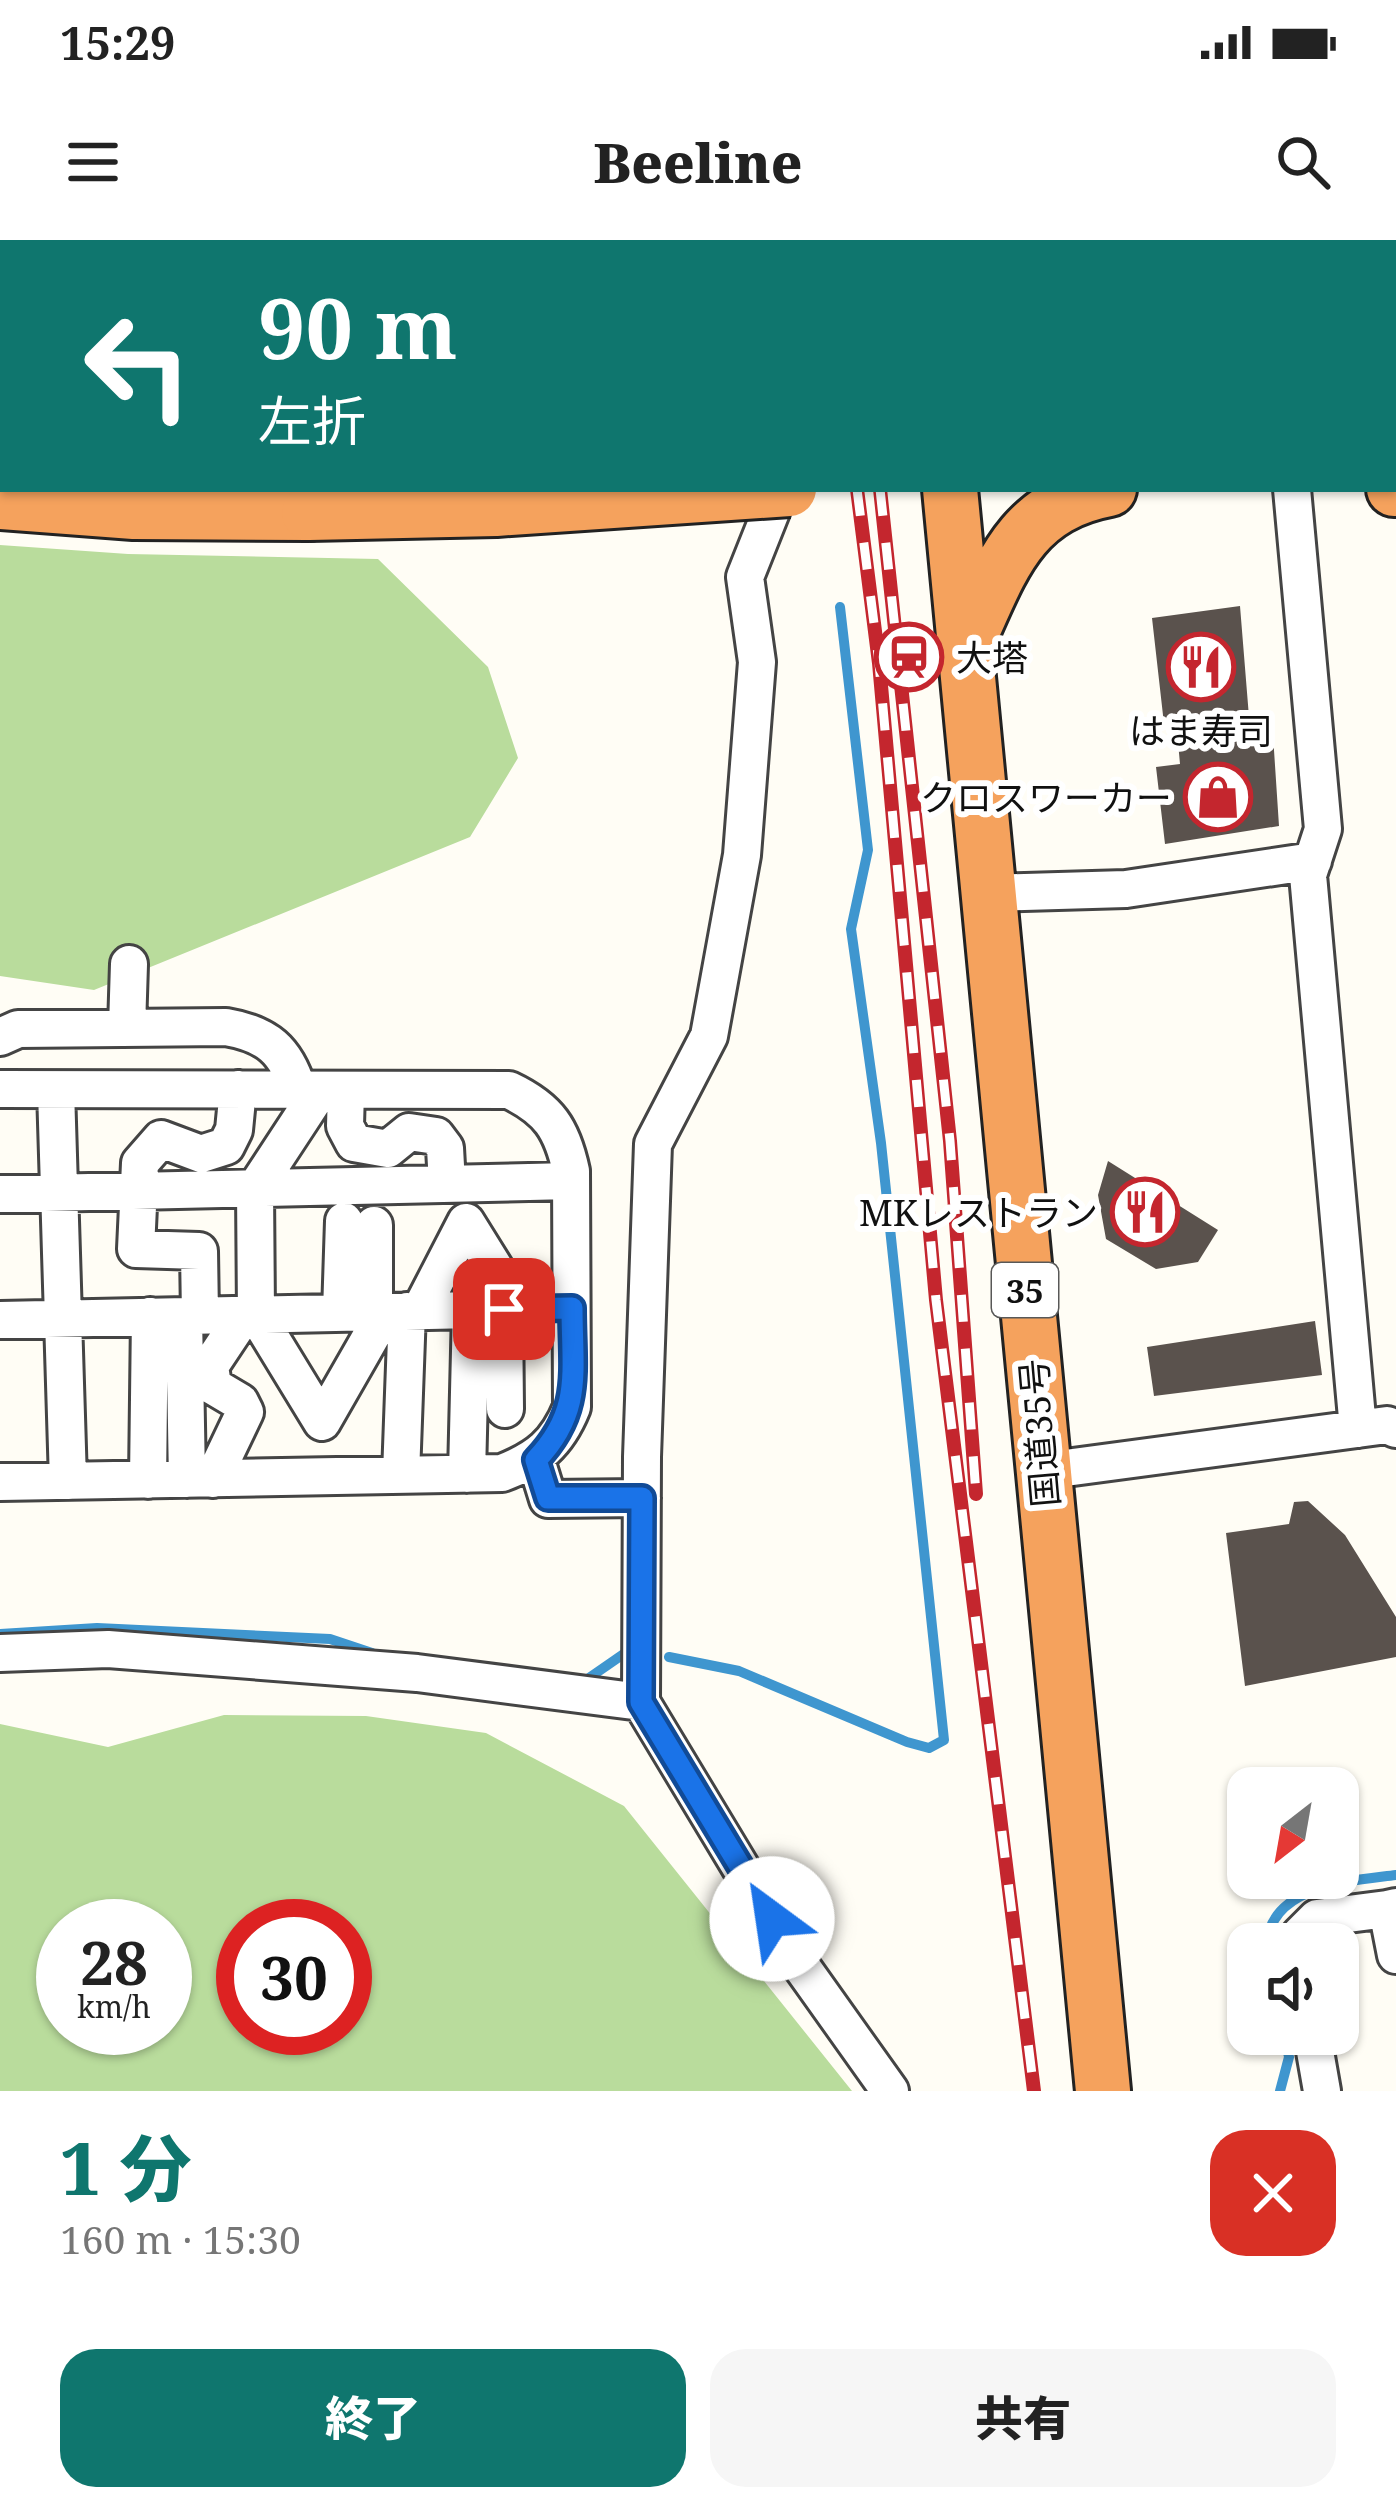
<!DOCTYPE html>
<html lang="ja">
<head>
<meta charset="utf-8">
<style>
	body { margin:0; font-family:"Noto Serif","Noto Sans JP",serif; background:#f6f6f6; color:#222; height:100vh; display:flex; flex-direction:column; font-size:45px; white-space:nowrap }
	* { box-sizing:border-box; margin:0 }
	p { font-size:39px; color:#767676 }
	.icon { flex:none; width:66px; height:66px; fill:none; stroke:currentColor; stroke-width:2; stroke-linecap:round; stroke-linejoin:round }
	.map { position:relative; height:1851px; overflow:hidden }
	.side { display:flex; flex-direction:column; background:#fff; flex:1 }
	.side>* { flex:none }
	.hud { position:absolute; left:0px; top:0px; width:1398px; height:252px; box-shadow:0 3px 9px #0004; background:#0f766e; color:#fff; overflow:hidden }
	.needle { width:78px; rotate:211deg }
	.fabs { position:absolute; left:1227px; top:1527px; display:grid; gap:24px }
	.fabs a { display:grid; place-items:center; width:132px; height:132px; border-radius:24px; background:#fff; box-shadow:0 3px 9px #0004; font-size:60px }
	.speed { position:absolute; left:36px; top:1659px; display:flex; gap:24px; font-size:60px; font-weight:700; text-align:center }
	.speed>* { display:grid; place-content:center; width:156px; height:156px; border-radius:50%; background:#fff; box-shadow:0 3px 9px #0004; line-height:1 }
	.speed small { font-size:30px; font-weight:400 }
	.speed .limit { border:18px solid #d22; background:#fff; color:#111 }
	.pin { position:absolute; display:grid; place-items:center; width:102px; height:102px; color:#fff; margin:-51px; border-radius:24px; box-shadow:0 6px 18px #0006 }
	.me { position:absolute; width:132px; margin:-66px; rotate:329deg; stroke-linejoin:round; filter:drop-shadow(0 0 9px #0008) }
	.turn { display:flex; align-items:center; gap:42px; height:252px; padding:0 60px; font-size:54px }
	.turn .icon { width:156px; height:156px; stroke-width:2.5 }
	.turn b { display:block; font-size:84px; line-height:102px }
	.round { display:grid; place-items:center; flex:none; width:126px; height:126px; border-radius:36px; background:#f6f6f6 }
	.overview { display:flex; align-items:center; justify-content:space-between; height:204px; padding:0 60px }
	h1 { font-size:72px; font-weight:800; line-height:90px; color:#0f766e }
	.cta { display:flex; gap:24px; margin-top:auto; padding:24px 60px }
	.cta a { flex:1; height:138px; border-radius:36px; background:#0f766e; color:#fff; font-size:48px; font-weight:800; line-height:138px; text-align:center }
	.cta a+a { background:#f6f6f6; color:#222 }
	.status { display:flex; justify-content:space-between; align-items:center; height:84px; padding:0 60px; background:#fff; direction:ltr }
	.status svg { height:33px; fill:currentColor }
	header { display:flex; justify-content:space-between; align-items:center; height:156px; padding:0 60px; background:#fff; font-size:54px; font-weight:800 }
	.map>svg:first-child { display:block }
	.forest { fill:#b9dc9c; fill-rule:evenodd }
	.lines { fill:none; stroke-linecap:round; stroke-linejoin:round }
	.stream { stroke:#3f96cf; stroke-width:10 }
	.building { fill:#5a524d }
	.minor-casing { stroke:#444; stroke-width:42 }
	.highway-casing { stroke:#222; stroke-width:60 }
	.minor { stroke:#fff; stroke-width:36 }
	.highway { stroke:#f5a25d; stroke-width:54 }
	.rail-casing { stroke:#c4262e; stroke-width:14 }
	.rail { stroke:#fff; stroke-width:9; stroke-dasharray:27; stroke-linecap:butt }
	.highway-bridge-casing { stroke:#222; stroke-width:60; stroke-linecap:butt }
	.highway-bridge { stroke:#f5a25d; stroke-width:54 }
	.route-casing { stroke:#114b97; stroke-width:30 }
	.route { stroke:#1a73e8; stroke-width:21 }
	.labels { text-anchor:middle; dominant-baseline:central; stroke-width:12; stroke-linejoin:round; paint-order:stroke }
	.shield { fill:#fff; stroke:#585858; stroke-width:3 }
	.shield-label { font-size:33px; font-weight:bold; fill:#111 }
	.poi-label { font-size:36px; fill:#111; stroke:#fff; text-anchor:end }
	.street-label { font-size:36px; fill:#111; stroke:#fff }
</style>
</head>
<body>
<div class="status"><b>15:29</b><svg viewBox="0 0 49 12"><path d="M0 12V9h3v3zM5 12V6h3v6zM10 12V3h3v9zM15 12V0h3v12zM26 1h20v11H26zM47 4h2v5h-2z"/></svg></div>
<header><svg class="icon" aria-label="menu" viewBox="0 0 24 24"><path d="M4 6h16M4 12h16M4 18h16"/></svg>Beeline<svg class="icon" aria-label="search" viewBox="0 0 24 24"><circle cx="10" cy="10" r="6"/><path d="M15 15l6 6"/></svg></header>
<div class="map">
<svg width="1396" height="1851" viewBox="0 0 1396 1851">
	<rect width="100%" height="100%" fill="#fffdf5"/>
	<path class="forest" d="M 0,305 L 128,314 L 378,319 L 488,427 L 518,518 L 470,597 L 94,750 L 0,736 Z
		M 224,1475 L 366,1476 L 486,1493 L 624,1566 L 852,1851 L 0,1851 L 0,1484 L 108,1507 ZM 165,1686 L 165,1788 L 63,1788 L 63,1686 ZM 243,1686 L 345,1686 L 345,1788 L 243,1788 Z"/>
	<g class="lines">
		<path class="stream" d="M 1395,69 L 1396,69
			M 0,1394 L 97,1388 L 330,1399 L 372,1413
			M 669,1417 L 739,1431 L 907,1502 L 929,1508 L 944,1500 L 881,903 L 851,689 L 868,610 L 840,367
			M 586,1440 L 625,1413
			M 1267,1704 C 1271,1645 1351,1641 1396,1635
			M 1280,1851 L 1289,1817 L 1284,1794"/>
	</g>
	<path class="building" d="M 1240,366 L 1249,477 L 1164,484 L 1152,378 Z
		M 1273,495 L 1279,586 L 1165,604 L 1156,527 L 1180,524 L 1178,502 Z
		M 1108,921 L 1218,990 L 1198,1022 L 1156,1029 L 1106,999 L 1098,955 Z
		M 1315,1081 L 1322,1135 L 1154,1156 L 1147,1107 Z
		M 1308,1261 L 1345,1295 L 1396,1377 L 1396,1417 L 1245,1446 L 1226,1293 L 1289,1284 L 1294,1262 Z"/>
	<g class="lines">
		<defs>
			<path id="minor" d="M 787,0 L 788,3
				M 780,249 L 745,337 L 757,422 L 742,615 L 709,796 L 653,904 L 642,1217 L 641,1462 L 794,1716 L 890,1851
				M 1292,249 L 1323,589 L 1308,635 L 1358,1189
				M 988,653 L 1126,649 L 1313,621
				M 127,788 L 129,724
				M 0,797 L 18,789 L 226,787 C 267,794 286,810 298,850
				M 0,849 L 509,850 C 549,869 562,889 571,931 L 572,1167 C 557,1204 538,1219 502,1233 L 0,1242
				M 56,850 L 68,1241
				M 320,850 L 255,949 L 256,1074 L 322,1182 L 385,1072
				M 346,850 L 345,886 L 354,903 L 388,909 L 409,892 L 436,896 L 445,908 L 447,944
				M 0,954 L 571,941
				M 466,982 L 520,1069
				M 504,1069 L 505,1169
				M 420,1071 L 466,982
				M 374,1072 L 374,985
				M 341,1073 L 344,981
				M 184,1076 L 187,1239
				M 200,1076 L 199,1011 L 136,1009 L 140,923 L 161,899 L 201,914 L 226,906 L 234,890 L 238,849
				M 0,1080 L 571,1068
				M 536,1220 L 548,1259 L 642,1258
				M 1043,1231 L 1387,1185 L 1396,1189
				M 467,1234 L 471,1070
				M 401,1235 L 407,1071
				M 213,1239 L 245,1172 L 240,1162 L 213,1146 L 210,1126 L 244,1075
				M 148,1240 L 150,1076
				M 0,1413 L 108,1409 L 417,1433 L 641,1462
				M 1396,1667 L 1387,1669 L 1396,1715
				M 1299,1704 L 1300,1695 L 1317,1678 L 1387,1669
				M 1312,1794 L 1322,1851"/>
			<path id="highway" d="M 938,0 L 941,3
				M 1395,135 L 1396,135
				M 0,155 L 3,155
				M 1395,195 L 1396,195
				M 0,202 L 3,202
				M 950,249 L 1103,1851
				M 1394,249 L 1396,249
				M 0,262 L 134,272 L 309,273
				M 966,405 C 1001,329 1018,266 1109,249"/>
		</defs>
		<use href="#minor" class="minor-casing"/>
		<use href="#highway" class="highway-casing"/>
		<use href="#minor" class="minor"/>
		<use href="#highway" class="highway"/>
		<defs>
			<path id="rail" d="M 829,0 L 830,3
				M 855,0 L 855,3
				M 857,249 L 879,423 L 936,1060 L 1034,1851
				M 880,249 L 950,901 L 976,1254"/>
		</defs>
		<use href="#rail" class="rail-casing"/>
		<use href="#rail" class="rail"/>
		<defs>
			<path id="highway-bridge" d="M 309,273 L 496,269 L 789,249"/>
		</defs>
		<use href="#highway-bridge" class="highway-bridge-casing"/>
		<use href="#highway-bridge" class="highway-bridge"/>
	</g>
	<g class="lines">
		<defs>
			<path id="route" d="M 504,1069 L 572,1068 C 572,1131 583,1171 536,1220 L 548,1258 L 642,1258 L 641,1462 L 772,1679"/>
		</defs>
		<use href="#route" class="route-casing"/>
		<use href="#route" class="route"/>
	</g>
	<defs>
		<symbol id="station-ring" viewBox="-11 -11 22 22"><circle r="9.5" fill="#fff" stroke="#c4262e" stroke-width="1.5"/><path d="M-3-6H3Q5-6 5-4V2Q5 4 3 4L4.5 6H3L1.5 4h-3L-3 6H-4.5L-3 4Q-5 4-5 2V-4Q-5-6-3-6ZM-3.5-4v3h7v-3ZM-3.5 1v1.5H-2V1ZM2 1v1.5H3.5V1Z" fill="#c4262e"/></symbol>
		<symbol id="restaurant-ring" viewBox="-11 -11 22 22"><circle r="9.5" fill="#fff" stroke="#c4262e" stroke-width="1.5"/><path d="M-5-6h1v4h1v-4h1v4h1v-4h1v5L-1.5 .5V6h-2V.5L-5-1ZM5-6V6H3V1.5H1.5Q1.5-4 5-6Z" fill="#c4262e"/></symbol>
		<symbol id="shop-ring" viewBox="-11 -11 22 22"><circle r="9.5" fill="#fff" stroke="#c4262e" stroke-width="1.5"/><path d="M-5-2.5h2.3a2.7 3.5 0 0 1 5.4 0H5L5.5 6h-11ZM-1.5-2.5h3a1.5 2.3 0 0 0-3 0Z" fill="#c4262e"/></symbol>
	</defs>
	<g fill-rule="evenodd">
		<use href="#station-ring" x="871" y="379" width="76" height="76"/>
		<use href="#restaurant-ring" x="1163" y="389" width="76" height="76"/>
		<use href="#shop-ring" x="1180" y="519" width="76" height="76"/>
		<use href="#restaurant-ring" x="1107" y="934" width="76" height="76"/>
	</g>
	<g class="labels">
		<rect class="shield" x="992" y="1023" width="66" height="54" rx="9"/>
		<g class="shield-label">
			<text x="1025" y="1050">35</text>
		</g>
		<g class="poi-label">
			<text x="956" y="417" text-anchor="start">大塔</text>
			<text x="1201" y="490" text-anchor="middle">はま寿司</text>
			<text x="1172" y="557">クロスワーカー</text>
			<text x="1098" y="972">MKレストラン</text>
		</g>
		<g class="street-label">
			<text transform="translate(1039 1193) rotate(-95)">国道35号</text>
		</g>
	</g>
</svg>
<div class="fabs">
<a><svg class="needle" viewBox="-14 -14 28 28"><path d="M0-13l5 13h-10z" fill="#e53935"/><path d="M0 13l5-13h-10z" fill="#767676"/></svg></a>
<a><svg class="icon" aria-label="sound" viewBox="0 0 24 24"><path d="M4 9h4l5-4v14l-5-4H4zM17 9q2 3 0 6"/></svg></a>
</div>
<div class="speed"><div>28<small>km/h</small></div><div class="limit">30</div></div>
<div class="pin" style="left:504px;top:1069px;background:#d93025"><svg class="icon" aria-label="arrive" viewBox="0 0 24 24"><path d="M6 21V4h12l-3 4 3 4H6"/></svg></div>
<svg class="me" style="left:772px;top:1679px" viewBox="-20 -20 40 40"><circle r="19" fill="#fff"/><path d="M0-13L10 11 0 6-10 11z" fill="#1a73e8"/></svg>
<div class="hud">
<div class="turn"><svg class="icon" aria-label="left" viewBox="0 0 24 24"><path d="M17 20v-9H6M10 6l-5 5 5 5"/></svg><div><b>90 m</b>左折</div></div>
</div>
</div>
<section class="side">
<div class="overview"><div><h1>1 分</h1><p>160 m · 15:30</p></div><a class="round" style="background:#d93025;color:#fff"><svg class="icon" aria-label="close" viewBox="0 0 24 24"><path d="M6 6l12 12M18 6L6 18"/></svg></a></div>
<div class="cta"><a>終了</a><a>共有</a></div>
</section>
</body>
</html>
